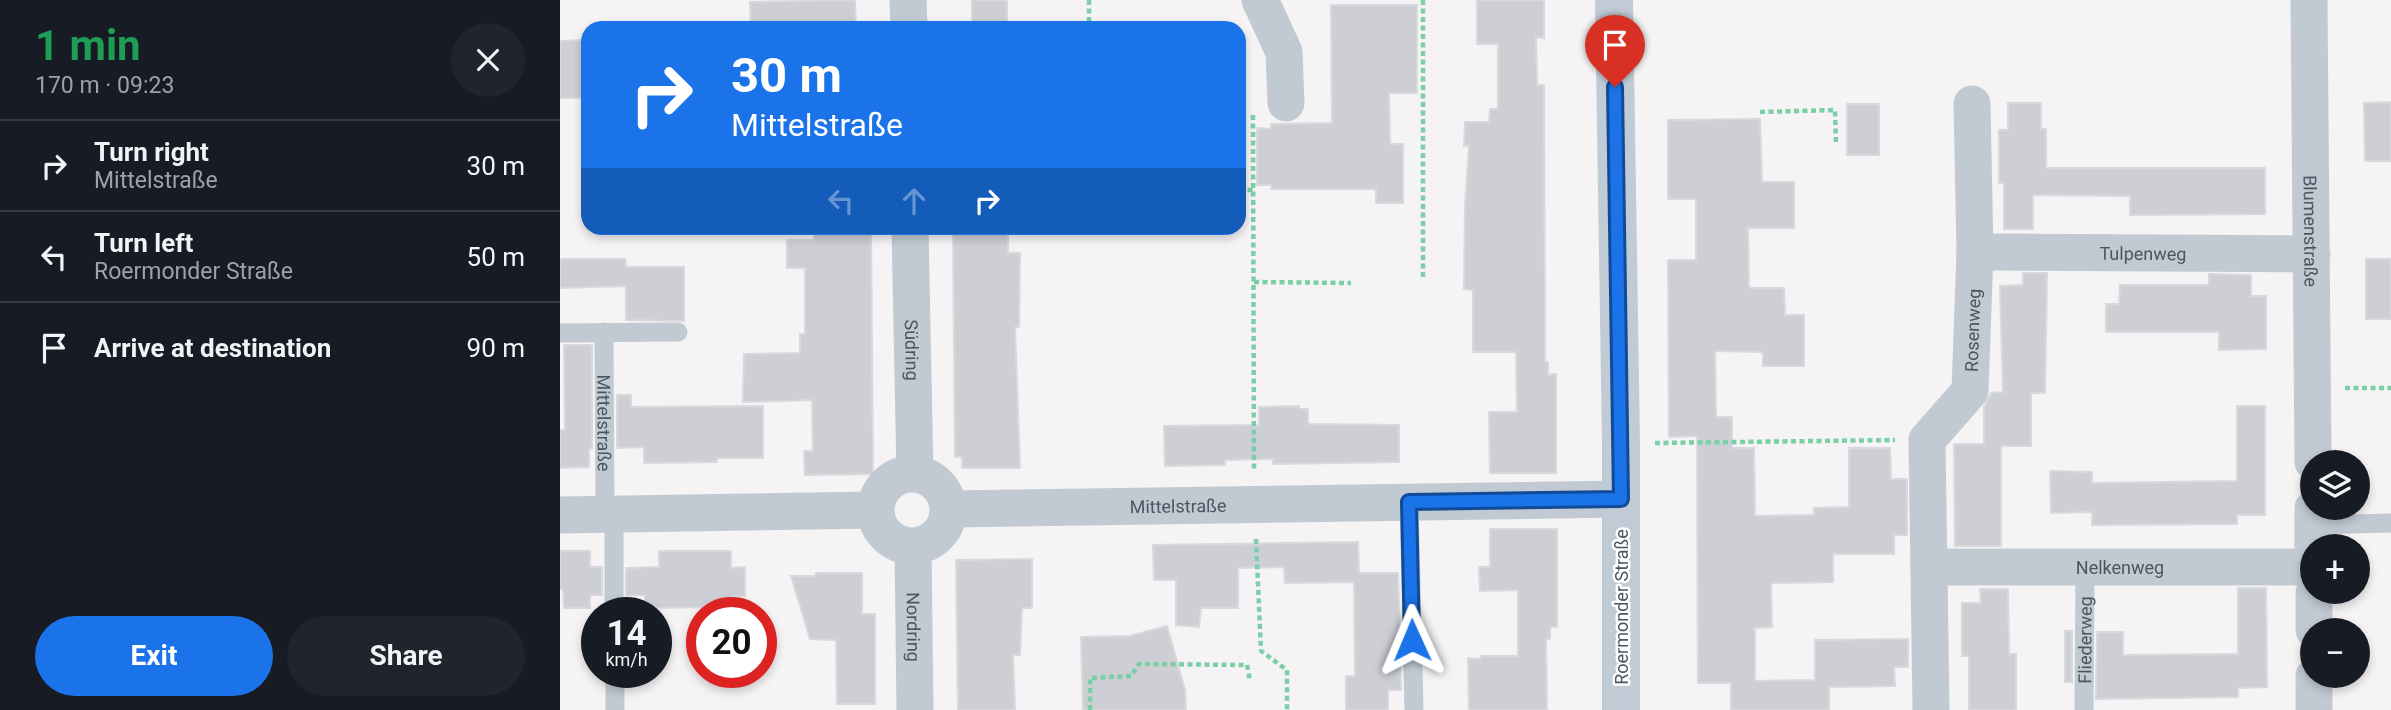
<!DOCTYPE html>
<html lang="en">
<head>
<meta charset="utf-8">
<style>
	body { margin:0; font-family:Roboto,sans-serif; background:#20242c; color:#f1f3f6; height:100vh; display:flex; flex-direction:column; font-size:26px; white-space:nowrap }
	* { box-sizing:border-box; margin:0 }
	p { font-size:23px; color:#9ea1a6 }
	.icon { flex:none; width:38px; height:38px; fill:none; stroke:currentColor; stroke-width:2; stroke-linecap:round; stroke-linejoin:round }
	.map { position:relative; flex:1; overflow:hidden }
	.sheet { display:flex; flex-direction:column; background:#171b24; width:560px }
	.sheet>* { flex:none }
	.guide { position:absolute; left:21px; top:21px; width:665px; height:214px; border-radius:21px; box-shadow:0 4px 10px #0003; background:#1a73e8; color:#fff; overflow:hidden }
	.controls { position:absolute; left:1740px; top:450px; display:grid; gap:14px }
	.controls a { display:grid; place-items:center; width:70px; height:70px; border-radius:50%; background:#171b24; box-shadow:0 4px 10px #0003; font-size:35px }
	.speed { position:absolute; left:21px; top:597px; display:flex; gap:14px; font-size:35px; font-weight:700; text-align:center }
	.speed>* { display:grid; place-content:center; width:91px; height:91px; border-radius:50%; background:#171b24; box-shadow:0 4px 10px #0003; line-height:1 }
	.speed small { font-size:18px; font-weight:400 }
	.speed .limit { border:10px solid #d22; background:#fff; color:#111 }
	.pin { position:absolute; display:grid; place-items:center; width:60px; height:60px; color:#fff; margin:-72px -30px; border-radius:50% 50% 50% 0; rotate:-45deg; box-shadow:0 0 7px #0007 }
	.pin .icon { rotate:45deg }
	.me { position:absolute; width:77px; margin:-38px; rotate:359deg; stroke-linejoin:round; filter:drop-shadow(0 0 5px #0008) }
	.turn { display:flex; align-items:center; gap:24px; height:147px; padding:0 35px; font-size:32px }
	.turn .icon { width:91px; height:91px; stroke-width:2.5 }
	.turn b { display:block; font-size:49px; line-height:60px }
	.lanes { display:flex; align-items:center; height:66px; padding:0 35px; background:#0003; justify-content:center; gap:35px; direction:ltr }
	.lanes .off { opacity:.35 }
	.round { display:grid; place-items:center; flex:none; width:74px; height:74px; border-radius:37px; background:#20242c }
	.headline { display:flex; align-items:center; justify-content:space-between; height:119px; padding:0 35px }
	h1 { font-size:42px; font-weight:700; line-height:52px; color:#1e9e55 }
	.primary-button { display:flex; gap:14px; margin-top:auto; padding:14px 35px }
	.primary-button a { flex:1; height:80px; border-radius:42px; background:#1a73e8; color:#fff; font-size:28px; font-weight:700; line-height:80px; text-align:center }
	.primary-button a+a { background:#20242c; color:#f1f3f6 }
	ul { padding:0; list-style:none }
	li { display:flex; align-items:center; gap:21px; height:91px; padding:0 35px; border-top:2px solid #363941 }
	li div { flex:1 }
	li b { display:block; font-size:26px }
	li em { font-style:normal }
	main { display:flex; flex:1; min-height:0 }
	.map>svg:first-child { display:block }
	.building { fill:#cdcfd5; stroke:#d7d9de; stroke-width:2 }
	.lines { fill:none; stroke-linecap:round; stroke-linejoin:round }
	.path { stroke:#7ad0a6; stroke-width:4.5; stroke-dasharray:5 3.5; stroke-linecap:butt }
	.lane { stroke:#c1cad2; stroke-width:19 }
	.street { stroke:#c1cad2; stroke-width:37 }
	.secondary { stroke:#c1cbd6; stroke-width:38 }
	.route-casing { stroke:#114b97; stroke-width:18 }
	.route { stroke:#1a73e8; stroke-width:12 }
	.labels { text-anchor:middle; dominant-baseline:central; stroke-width:5; stroke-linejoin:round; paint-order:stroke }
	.street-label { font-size:18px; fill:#4a5661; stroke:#fff }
</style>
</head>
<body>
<main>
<section class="sheet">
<div class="headline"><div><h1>1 min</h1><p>170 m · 09:23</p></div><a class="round"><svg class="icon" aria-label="close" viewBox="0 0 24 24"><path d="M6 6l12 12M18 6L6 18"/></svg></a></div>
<ul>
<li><svg class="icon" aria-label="right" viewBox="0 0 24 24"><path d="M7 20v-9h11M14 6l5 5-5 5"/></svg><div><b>Turn right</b><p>Mittelstraße</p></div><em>30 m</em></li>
<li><svg class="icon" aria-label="left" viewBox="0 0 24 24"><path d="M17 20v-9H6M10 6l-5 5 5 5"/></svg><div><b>Turn left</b><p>Roermonder Straße</p></div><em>50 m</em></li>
<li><svg class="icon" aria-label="arrive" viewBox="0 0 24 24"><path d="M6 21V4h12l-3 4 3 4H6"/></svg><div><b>Arrive at destination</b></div><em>90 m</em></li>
</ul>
<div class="primary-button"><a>Exit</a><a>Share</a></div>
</section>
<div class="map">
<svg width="1831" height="710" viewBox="0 0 1831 710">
	<rect width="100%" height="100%" fill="#f5f3f3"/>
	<path class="building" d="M 295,0 L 296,28 L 191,28 L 190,2 Z
		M 412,0 L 447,0 L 447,28 L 412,28 Z
		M 917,0 L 984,0 L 984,38 L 976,37 L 977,85 L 984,85 L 985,362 L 988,362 L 988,375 L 996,374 L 996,473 L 930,473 L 929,412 L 957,412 L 956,352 L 913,352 L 913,290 L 904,289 L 905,206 L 909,145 L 904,146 L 905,122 L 929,122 L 930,109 L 938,109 L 938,44 L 917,44 Z
		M 771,5 L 857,5 L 857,93 L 829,93 L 830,144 L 843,144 L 843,203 L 816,203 L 816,189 L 711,189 L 712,185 L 697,185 L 697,128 L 711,129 L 711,124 L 772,123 Z
		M 25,40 L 25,53 L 28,53 L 28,93 L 25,93 L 25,98 L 0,98 L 0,41 Z
		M 1831,102 L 1831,161 L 1805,161 L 1804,103 Z
		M 1448,103 L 1481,103 L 1481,129 L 1486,129 L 1486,168 L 1705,168 L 1705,214 L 1570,215 L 1570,196 L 1473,195 L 1473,229 L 1444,229 L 1444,183 L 1439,183 L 1439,130 L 1448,130 Z
		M 1287,104 L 1319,104 L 1319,155 L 1287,155 Z
		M 1200,119 L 1202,182 L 1234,182 L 1234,228 L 1188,228 L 1189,288 L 1224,288 L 1225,315 L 1244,315 L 1244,366 L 1203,366 L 1203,352 L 1155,351 L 1156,417 L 1172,417 L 1172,448 L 1194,448 L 1195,516 L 1254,515 L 1254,508 L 1289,507 L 1289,448 L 1330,448 L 1331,479 L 1347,479 L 1347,535 L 1334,535 L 1334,554 L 1273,554 L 1273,582 L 1211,583 L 1212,627 L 1195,628 L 1195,681 L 1255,680 L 1255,640 L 1348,639 L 1348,667 L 1334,667 L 1335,686 L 1269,687 L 1269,710 L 1171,710 L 1171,683 L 1138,683 L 1137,436 L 1109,437 L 1108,260 L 1136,260 L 1136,199 L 1108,199 L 1108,120 Z
		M 254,228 L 311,228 L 313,474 L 245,475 L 244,451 L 253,451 L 252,400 L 183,402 L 184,354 L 240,353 L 240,334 L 245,334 L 245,268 L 227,268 L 227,240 L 254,240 Z
		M 393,228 L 448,228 L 448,253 L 460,253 L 459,327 L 455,327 L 460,468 L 402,468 L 402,457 L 395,457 Z
		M 0,259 L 65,259 L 66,267 L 124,267 L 124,321 L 66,320 L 66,286 L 0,288 Z
		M 1806,259 L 1831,259 L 1831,319 L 1806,319 Z
		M 1463,273 L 1487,273 L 1485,393 L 1471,393 L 1471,446 L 1441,446 L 1441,546 L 1395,546 L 1394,444 L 1424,444 L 1424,407 L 1431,393 L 1443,392 L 1440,286 L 1463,285 Z
		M 1649,274 L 1691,275 L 1691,296 L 1706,296 L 1706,349 L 1659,350 L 1659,332 L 1546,332 L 1546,304 L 1559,304 L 1560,285 L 1649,285 Z
		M 4,345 L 32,345 L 32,448 L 29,448 L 29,467 L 0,468 L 0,430 L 5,430 Z
		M 57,395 L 71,395 L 71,407 L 203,406 L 203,458 L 157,458 L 157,462 L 84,463 L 84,447 L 57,448 Z
		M 739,406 L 739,409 L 748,409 L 748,424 L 839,425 L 839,462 L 713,464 L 713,459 L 665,460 L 665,465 L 605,466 L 604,426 L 699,425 L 699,407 Z
		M 1677,406 L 1705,406 L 1705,515 L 1677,515 L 1677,524 L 1532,525 L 1532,512 L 1491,513 L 1490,471 L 1532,472 L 1532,483 L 1677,481 Z
		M 930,529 L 997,529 L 997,627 L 990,627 L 990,639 L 986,639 L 987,710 L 909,710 L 908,658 L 921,659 L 921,656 L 958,656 L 958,590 L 920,591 L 919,567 L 930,567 Z
		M 798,542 L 799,573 L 838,573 L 841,690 L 828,690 L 828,710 L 786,710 L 786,676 L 795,676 L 794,582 L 725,583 L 724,567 L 678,568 L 678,608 L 641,608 L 639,627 L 616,625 L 616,580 L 594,580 L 593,545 Z
		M 0,551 L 30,551 L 30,567 L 42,567 L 42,595 L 30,595 L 30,608 L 4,608 L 3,589 L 0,589 Z
		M 99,551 L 171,551 L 171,568 L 185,567 L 185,596 L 171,596 L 171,607 L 85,608 L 85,595 L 66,595 L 66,568 L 99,567 Z
		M 472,559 L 472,608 L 462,608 L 460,655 L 453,655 L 455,710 L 398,710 L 396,560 Z
		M 256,573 L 302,573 L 302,614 L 315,614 L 315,704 L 277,704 L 276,640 L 250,639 L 231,576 L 256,576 Z
		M 1678,588 L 1706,588 L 1707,687 L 1678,688 L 1678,697 L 1536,699 L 1537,632 L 1563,632 L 1563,655 L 1678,654 Z
		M 1420,589 L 1448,589 L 1449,654 L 1456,654 L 1456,710 L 1409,710 L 1409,656 L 1402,656 L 1402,603 L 1421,603 Z
		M 607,626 L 625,690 L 626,710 L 523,710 L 521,637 L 570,636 Z
		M 1505,631 L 1512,631 L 1512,682 L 1505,682 Z"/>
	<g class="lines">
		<path class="path" d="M 529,0 L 529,28
			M 863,0 L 863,278
			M 1200,112 L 1275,110 L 1276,145
			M 693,115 L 694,470
			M 679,190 L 693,190
			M 694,282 L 791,283
			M 1785,388 L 1831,388
			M 1095,443 L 1335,440
			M 696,539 L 701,651 L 727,670 L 727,710
			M 530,710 L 530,678 L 571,676 L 579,664 L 687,665 L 690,681"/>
		<g class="lane">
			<path id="s1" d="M 44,332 L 45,514"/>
			<path d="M 0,333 L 118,332"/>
			<path d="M 849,502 L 854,710"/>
			<path d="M 54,514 L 54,612"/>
			<path d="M 1753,525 L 1831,523"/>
			<path d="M 55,672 L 55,710"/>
			<path id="s2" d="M 1524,710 L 1525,569"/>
		</g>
		<g class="street">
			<path d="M 348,0 L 349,28"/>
			<path d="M 700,0 L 724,52 L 726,103"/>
			<path id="s3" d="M 1749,0 L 1753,462"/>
			<path id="s4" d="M 350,228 L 355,474"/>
			<path id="s5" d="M 1415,252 L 1752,254"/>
			<circle cx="352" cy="510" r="36"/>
			<path d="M 1753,508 L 1753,546"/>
			<path id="s6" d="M 389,509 L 1061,499"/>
			<path d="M 0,515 L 316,510"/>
			<path id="s7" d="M 353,547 L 355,710"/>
			<path id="s8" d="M 1369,567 L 1752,567"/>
			<path d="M 1754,592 L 1754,630"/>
			<path d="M 1754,676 L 1754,710"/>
			<path id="s9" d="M 1371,710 L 1367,440 L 1410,391 L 1415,252 L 1412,104"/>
		</g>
		<path class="secondary" d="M 1054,0 L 1061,444 L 1061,710"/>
	</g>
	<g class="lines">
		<defs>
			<path id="route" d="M 852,640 L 849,502 L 1061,499 L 1055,87"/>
		</defs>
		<use href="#route" class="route-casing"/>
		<use href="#route" class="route"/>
	</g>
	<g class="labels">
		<g class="street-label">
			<text stroke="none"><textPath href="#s3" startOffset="231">Blumenstraße</textPath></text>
			<text stroke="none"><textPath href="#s5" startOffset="168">Tulpenweg</textPath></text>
			<text stroke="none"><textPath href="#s9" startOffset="396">Rosenweg</textPath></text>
			<text stroke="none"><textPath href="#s4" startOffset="122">Südring</textPath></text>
			<text stroke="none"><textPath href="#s1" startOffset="91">Mittelstraße</textPath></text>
			<text stroke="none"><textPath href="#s6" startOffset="229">Mittelstraße</textPath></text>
			<text stroke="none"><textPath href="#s8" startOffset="191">Nelkenweg</textPath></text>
			<text transform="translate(1061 607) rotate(-90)">Roermonder Straße</text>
			<text stroke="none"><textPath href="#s7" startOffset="80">Nordring</textPath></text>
			<text stroke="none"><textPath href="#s2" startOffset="70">Fliederweg</textPath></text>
		</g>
	</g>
</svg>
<div class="controls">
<a><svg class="icon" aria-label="layers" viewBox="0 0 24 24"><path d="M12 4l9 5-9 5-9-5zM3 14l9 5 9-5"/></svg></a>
<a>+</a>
<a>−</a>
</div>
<div class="speed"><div>14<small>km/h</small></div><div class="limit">20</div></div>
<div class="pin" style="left:1055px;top:87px;background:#d93025"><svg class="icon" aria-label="arrive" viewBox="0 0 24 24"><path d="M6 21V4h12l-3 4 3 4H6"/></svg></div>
<svg class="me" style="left:852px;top:640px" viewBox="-20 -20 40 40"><path d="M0-17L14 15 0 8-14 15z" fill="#1a73e8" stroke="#fff" stroke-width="4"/></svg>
<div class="guide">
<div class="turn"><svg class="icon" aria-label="right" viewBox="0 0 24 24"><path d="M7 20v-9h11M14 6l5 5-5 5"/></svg><div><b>30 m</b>Mittelstraße</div></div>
<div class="lanes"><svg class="icon off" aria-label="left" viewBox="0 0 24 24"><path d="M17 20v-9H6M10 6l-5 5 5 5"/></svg><svg class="icon off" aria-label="ahead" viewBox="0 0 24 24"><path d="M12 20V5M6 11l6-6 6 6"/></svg><svg class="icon" aria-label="right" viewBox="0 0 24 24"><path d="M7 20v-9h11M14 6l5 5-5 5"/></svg></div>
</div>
</div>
</main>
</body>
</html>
